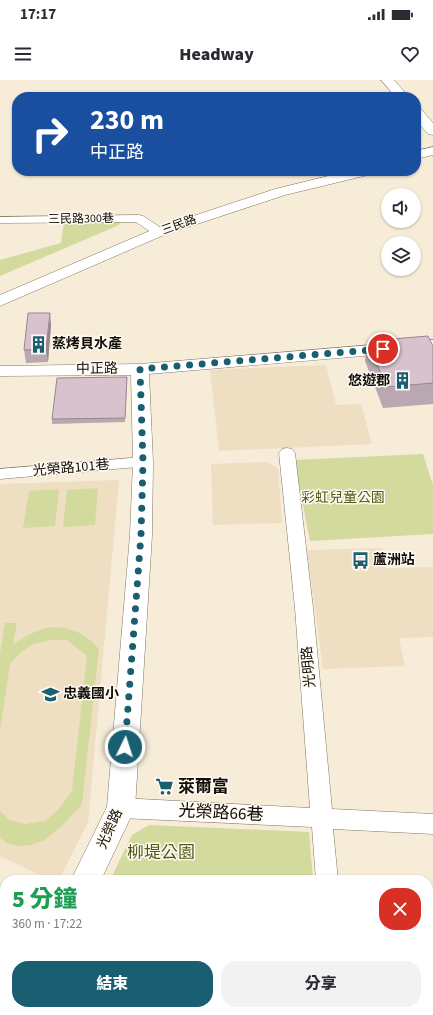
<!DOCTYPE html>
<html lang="zh-TW">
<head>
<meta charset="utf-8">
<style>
	body { margin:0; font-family:"Source Sans 3","Noto Sans TC",sans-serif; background:#f2f2f3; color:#2b2b33; height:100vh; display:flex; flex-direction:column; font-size:15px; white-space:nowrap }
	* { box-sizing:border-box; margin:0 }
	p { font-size:13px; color:#7c7c81 }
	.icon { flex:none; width:22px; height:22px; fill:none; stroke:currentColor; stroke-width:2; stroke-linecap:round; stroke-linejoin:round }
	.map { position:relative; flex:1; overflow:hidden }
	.panel { position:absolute; left:0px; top:795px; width:433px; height:140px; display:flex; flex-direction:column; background:#fff; border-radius:16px 16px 0 0; box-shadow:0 1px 3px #0004 }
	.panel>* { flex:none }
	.banner { position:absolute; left:12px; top:12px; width:409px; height:84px; border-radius:16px; box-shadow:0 1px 3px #0004; background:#1a4fa0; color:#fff; overflow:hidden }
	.tools { position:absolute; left:381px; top:108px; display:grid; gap:8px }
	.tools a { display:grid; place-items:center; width:40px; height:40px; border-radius:50%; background:#fff; box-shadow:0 1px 3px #0004; font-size:20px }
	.pin { position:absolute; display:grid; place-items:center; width:34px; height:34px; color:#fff; margin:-17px; border:2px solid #fff; border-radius:50%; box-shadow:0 1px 4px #0007 }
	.me { position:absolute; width:44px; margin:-22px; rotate:4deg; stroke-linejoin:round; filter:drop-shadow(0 0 3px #0008) }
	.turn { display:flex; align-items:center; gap:14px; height:84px; padding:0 12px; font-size:18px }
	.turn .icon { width:52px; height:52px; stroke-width:2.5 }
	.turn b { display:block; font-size:28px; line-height:34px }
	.round { display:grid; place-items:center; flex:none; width:42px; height:42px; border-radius:16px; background:#f2f2f3 }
	.head { display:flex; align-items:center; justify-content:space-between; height:68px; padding:0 12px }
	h1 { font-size:24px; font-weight:800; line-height:30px; color:#1e9e55 }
	.cta { display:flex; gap:8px; margin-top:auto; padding:8px 12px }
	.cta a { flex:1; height:46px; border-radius:16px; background:#1a5e71; color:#fff; font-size:16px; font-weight:800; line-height:46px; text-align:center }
	.cta a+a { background:#f2f2f3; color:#2b2b33 }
	.status { display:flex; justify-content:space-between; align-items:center; height:28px; padding:0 20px; background:#fff; direction:ltr }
	.status svg { height:11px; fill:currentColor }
	header { display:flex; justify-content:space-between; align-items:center; height:52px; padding:0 12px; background:#fff; font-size:18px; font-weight:800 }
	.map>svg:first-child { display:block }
	.built { fill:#eedfc3 }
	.green { fill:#d2da9e }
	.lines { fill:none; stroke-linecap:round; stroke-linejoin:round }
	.street-casing { stroke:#817764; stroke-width:1 }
	.secondary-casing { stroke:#817764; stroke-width:1 }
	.street { fill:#fff; fill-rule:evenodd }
	.secondary { fill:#fff; fill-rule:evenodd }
	.wall { fill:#baa7b1 }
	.shaded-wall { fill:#978890 }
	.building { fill:#d8c2ce; stroke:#978890 }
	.route { stroke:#1a5e71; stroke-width:7; stroke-dasharray:0 12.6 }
	.labels { text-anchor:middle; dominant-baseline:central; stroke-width:3; stroke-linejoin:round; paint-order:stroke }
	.far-street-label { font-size:12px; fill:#110d07; stroke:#fffaf2 }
	.poi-label { font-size:14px; font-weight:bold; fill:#110d07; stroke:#fffaf2; text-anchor:start }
	.street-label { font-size:14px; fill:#110d07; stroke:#fffaf2 }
	.park-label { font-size:14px; fill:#535814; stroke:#fffaf2 }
	.near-poi-label { font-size:17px; font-weight:bold; fill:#110d07; stroke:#fffaf2; text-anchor:start }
	.near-street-label { font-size:17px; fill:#110d07; stroke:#fffaf2 }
	.near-park-label { font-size:17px; fill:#535814; stroke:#fffaf2 }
</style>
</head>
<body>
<div class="status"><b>17:17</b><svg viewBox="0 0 49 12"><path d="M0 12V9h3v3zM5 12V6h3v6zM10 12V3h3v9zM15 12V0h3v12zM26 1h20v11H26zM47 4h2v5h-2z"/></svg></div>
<header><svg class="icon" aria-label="menu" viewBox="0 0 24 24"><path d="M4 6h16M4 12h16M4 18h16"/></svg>Headway<svg class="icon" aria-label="heart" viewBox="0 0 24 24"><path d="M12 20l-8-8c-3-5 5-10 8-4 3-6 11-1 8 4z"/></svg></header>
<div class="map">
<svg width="433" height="935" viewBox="0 0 433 935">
	<rect width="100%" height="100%" fill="#f7ecd7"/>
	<path class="built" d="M 326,285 L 336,325 L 361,324 L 372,364 L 219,371 L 210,290 Z
		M 266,382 L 278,388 L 282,443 L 213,445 L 211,384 Z
		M 119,400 L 88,743 L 59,800 L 50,800 L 0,776 L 0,404 Z
		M 382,468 L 386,488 L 433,487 L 433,557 L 399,558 L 405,586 L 323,589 L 307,470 Z"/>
	<path class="green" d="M 120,142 L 119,145 L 0,196 L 0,180 L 61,163 L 64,143 Z
		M 423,374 L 433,405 L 433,454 L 310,461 L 294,380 Z
		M 98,408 L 95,445 L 63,447 L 67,410 Z
		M 59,409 L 55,446 L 23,448 L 29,411 Z
		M 5,543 L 17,543 L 13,564 C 35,551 50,541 77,552 C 86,556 92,561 99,569 L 82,724 L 63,745 L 45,760 L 31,765 L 20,766 L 9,764 L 0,758 L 0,731 L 10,740 L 25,744 L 45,741 L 59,729 L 72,711 L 87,576 L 67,560 L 50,560 L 33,564 L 19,574 L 10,584 L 0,651 L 0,574 Z
		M 149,745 L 309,752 L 313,800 L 110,800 L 132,755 Z
		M 46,930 L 322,930 L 323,935 L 45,935 Z"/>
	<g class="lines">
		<defs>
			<path id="street" d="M 139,135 L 143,136 L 163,149 L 165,152 L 163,155 L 155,155 L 136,142 L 0,143 L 0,137 Z
				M 287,368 L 292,369 L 295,373 L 313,528 L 332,729 L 433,734 L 433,754 L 333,749 L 338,800 L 316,800 L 312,747 L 121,738 L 113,735 L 110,728 L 113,721 L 121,718 L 310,728 L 295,528 L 279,373 L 282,369 Z
				M 143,377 L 149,378 L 151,382 L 149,386 L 0,399 L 0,389 Z
				M 326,930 L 350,930 L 350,935 L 326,935 Z"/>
			<path id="secondary" d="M 381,0 L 394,0 L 409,17 L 396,17 Z
				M 416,28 L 421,29 L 433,43 L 433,55 L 428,54 L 416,40 Z
				M 433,67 L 433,75 L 416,79 L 416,71 Z
				M 349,91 L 374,91 L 372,94 L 285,115 L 164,155 L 0,226 L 0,215 L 154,149 L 275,109 Z
				M 433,260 L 433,270 L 149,294 L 153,382 L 152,455 L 135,728 L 101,800 L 71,800 L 107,727 L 130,455 L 133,382 L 131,295 L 0,296 L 0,286 L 140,284 Z
				M 5,928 L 5,930 L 36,930 L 34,935 L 2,935 Z"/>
		</defs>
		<use href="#street" class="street-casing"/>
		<use href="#secondary" class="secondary-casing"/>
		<use href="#street" class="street"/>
		<use href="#secondary" class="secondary"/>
	</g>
	<path class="wall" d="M 51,245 L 48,282 L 26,283 L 24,270 Z
		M 368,261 L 433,266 L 433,324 L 383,328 L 365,281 Z
		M 127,297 L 127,301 L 125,342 L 52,344 L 52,339 Z"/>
	<path class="shaded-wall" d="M 50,233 L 51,245 L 48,282 L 46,269 Z"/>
	<path class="building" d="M 28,233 L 50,233 L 46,269 L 24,270 Z
		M 428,256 L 433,266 L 433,303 L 386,307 L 368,261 Z
		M 127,297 L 125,338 L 52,339 L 57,298 Z"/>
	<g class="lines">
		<path class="route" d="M 125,667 L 141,455 L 143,382 L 140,289 L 383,269"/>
	</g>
	<defs>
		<symbol id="building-bare" viewBox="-9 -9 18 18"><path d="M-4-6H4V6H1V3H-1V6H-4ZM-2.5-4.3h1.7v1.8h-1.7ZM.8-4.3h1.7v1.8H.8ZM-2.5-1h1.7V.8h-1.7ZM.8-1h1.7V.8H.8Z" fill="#1a5e71" stroke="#fffaf2" stroke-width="2.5" paint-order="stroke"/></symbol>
		<symbol id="bus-bare" viewBox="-9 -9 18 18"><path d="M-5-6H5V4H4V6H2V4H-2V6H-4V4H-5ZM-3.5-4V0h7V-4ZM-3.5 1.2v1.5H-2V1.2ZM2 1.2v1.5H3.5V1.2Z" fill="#1a5e71" stroke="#fffaf2" stroke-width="2.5" paint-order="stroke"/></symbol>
		<symbol id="school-bare" viewBox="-9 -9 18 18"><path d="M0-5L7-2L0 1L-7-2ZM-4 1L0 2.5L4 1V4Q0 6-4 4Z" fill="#1a5e71" stroke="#fffaf2" stroke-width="2.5" paint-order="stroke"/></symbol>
		<symbol id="supermarket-bare" viewBox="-9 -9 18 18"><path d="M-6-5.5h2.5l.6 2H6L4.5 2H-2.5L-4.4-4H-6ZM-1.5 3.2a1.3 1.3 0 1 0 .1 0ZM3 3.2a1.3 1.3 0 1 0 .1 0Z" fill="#1a5e71" stroke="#fffaf2" stroke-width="2.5" paint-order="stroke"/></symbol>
	</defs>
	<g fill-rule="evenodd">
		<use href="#building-bare" x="26" y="252" width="25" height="25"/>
		<use href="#building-bare" x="390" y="288" width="25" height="25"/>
		<use href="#bus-bare" x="348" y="468" width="25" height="25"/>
		<use href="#school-bare" x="38" y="602" width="25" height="25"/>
		<use href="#supermarket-bare" x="152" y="694" width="25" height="25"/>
	</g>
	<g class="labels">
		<g class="far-street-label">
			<text transform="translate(81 139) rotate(-1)">三民路300巷</text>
			<text transform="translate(179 145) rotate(-20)">三民路</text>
		</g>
		<g class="poi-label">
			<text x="52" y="264">蒸烤貝水產</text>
			<text x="390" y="301" text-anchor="end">悠遊郡</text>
			<text x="373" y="480">蘆洲站</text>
			<text x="63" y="614">忠義國小</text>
		</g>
		<g class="street-label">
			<text transform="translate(97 289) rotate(-1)">中正路</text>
			<text transform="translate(71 388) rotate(-5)">光榮路101巷</text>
			<text transform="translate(309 587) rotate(-95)">光明路</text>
			<text transform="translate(110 749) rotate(-66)">光榮路</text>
		</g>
		<g class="park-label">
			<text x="343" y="418">彩虹兒童公園</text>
		</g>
		<g class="near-poi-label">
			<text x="178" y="707">萊爾富</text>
		</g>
		<g class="near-street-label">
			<text transform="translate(221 733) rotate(3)">光榮路66巷</text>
		</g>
		<g class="near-park-label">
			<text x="161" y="773">柳堤公園</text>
		</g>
	</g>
</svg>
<div class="tools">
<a><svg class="icon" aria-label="sound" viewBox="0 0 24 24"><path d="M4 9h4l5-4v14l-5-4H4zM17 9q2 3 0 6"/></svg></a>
<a><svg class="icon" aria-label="layers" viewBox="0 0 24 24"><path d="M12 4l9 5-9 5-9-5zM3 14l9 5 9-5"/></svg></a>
</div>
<div class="pin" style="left:383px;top:269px;background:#d93025"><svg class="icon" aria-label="arrive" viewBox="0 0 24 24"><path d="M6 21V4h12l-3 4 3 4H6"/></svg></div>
<svg class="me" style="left:125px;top:667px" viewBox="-20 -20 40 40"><circle r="17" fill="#1a5e71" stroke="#fff" stroke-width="3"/><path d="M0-11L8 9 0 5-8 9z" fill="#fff"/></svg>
<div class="banner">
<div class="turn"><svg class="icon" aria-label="right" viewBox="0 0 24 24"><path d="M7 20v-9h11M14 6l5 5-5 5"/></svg><div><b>230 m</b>中正路</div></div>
</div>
<section class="panel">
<div class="head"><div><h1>5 分鐘</h1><p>360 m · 17:22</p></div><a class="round" style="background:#d93025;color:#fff"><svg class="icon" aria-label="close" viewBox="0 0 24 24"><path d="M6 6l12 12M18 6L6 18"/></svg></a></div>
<div class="cta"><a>結束</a><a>分享</a></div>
</section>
</div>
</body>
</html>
